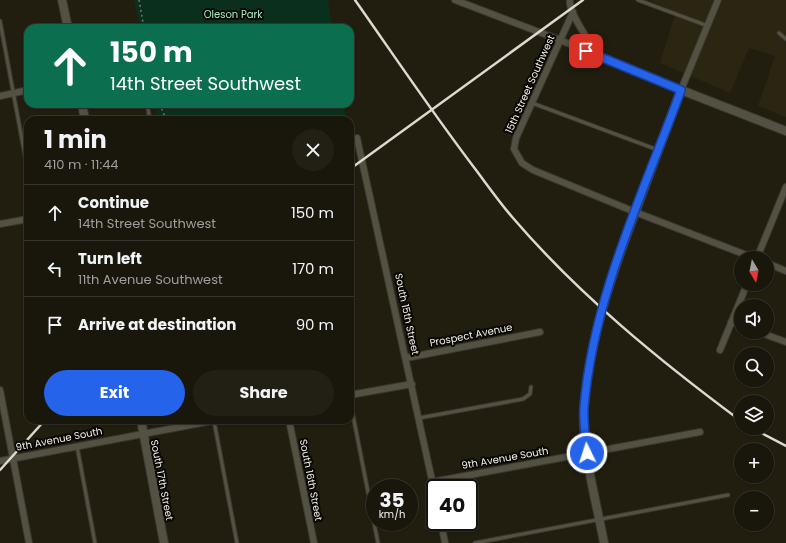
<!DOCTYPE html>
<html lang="en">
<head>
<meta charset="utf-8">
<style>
	body { margin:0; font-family:Poppins,sans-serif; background:#221f15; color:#f1f3f6; height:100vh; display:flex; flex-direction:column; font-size:15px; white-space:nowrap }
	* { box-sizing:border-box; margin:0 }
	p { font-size:13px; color:#9f9f9d }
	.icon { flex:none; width:22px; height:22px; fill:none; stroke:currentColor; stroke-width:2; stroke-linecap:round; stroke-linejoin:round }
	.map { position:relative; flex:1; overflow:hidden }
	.details { position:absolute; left:24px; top:116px; width:330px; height:308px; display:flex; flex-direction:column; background:#19160c; border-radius:12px; box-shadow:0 1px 3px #0004,0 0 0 1px #37352d }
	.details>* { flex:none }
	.top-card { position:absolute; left:24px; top:24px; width:330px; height:84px; border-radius:12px; box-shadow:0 1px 3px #0004,0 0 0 1px #37352d; background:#0b6e4f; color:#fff; overflow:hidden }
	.needle { width:26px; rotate:170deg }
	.fabs { position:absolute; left:734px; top:251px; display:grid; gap:8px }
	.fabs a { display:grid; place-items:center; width:40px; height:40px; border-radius:50%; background:#19160c; box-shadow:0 1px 3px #0004,0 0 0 1px #37352d; font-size:20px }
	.speed { position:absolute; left:366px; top:479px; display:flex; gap:8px; font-size:20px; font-weight:700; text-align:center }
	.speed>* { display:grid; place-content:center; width:52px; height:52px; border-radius:50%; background:#19160c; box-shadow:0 1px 3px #0004,0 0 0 1px #37352d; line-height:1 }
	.speed small { font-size:10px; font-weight:400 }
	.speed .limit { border:2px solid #111; border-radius:6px; background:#fff; color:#111 }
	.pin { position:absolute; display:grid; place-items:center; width:34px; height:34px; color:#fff; margin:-17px; border-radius:8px; box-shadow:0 2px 6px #0006 }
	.me { position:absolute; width:44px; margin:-22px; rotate:356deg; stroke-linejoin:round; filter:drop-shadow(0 0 3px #0008) }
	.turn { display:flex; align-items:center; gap:14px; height:84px; padding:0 20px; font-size:18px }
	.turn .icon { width:52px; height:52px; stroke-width:2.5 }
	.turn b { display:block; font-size:28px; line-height:34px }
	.round { display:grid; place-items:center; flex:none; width:42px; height:42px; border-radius:21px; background:#221f15 }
	.head { display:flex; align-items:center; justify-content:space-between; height:68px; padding:0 20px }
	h1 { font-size:24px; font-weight:700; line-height:30px }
	.button { display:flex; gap:8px; margin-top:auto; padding:8px 20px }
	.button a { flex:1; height:46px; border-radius:24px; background:#2563eb; color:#fff; font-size:16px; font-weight:700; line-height:46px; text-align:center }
	.button a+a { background:#221f15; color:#f1f3f6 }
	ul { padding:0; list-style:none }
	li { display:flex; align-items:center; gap:12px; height:56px; padding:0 20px; border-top:1px solid #37352d }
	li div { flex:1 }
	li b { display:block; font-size:15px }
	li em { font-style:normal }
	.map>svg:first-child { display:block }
	.built { fill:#2a2611 }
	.green { fill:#0a301d }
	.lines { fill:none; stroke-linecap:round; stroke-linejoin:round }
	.service-casing { stroke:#39372f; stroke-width:5 }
	.minor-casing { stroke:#39372f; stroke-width:8 }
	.tertiary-casing { stroke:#39372f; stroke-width:10 }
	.path { stroke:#7a776b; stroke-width:1.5; stroke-dasharray:2 3; stroke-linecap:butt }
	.service { stroke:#535141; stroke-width:3 }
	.minor { stroke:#535141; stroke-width:6 }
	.tertiary { stroke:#535141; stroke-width:8 }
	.rail { stroke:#dcdad0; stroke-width:2.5 }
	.route-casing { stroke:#184099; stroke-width:10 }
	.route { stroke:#2563eb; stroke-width:7 }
	.labels { text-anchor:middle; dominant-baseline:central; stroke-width:4; stroke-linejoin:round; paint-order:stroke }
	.park-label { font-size:10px; fill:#a3f1c1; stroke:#090804 }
	.street-label { font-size:10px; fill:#f2f1e7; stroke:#090804 }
</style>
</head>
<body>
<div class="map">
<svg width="786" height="543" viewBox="0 0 786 543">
	<rect width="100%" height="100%" fill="#211e10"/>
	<path class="built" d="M 648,0 L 786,0 L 786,117 L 758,106 L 775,56 L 749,48 L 730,93 L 660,63 L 676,12 Z"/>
	<path class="green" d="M 134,0 L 328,0 L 332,28 L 140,28 Z
		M 155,104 L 345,104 L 347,120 L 158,120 Z"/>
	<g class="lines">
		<defs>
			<path id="service" d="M 638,0 L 708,26
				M 0,21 L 28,172
				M 779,33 L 786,39
				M 532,103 L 658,150
				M 147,104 L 150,120
				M 350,400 L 378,543
				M 419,418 L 523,399 L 530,394 L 531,387
				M 214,421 L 237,543
				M 77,446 L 95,543
				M 475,543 L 728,495"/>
			<path id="minor" d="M 455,0 L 560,40 L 681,90 L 718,0
				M 570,0 C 567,11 592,45 598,56
				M 573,12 L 516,138 L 514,149 L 522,163 L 533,170 L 635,212 L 754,258
				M 0,96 L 28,90
				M 357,138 L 435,494
				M 0,224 L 28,219
				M 757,258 L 786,187
				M 767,263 L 786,271
				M 731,322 L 741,325
				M 759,332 L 786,342
				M 720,350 L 747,284
				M 406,358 L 540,332
				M 0,390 L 29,543
				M 350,395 L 412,384
				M 289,420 L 314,543
				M 0,461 L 217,420
				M 432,482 L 700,432
				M 441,522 L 445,543"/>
			<path id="tertiary" d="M 62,0 L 68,28
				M 82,104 L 85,120
				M 141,420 L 164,543
				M 604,543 C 597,504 581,448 584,408 C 589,340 611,276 635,213 C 650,172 666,131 681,90 L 786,131"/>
		</defs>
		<use href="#service" class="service-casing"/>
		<use href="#minor" class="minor-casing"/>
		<use href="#tertiary" class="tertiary-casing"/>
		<path class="path" d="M 139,0 L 144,28
			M 160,104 L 166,120"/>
		<use href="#service" class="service"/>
		<use href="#minor" class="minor"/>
		<use href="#tertiary" class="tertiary"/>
		<path class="rail" d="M 355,0 C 395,57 434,115 476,170 C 488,186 500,203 513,218 C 579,295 660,361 741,421
			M 350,169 L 583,0
			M 752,428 L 786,446
			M 0,470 L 45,420"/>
	</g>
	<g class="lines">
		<defs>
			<path id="route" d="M 586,51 L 681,90 C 643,194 593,297 584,408 C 583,423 586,439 587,453"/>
		</defs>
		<use href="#route" class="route-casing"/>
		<use href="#route" class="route"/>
	</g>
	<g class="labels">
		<g class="park-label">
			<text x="233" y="14">Oleson Park</text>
		</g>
		<g class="street-label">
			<text transform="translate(530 84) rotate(-66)">15th Street Southwest</text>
			<text transform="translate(407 314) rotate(78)">South 15th Street</text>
			<text transform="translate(471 335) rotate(-11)">Prospect Avenue</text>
			<text transform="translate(59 439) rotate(-11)">9th Avenue South</text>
			<text transform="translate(505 458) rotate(-10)">9th Avenue South</text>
			<text transform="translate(162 480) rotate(79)">South 17th Street</text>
			<text transform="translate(311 480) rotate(79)">South 16th Street</text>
		</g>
	</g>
</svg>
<div class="fabs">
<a><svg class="needle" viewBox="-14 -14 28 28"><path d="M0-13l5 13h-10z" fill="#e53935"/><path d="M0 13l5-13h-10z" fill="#9f9f9d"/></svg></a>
<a><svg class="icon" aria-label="sound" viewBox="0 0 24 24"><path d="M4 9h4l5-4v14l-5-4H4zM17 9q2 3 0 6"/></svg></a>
<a><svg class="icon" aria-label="search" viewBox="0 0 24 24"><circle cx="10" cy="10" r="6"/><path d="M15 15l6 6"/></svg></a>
<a><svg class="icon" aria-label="layers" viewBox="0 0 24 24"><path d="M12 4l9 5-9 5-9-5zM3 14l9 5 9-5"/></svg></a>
<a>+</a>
<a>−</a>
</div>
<div class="speed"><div>35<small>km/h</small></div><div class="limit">40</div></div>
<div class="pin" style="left:586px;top:51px;background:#d93025"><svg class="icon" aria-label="arrive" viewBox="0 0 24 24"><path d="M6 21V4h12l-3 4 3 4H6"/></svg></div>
<svg class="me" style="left:587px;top:453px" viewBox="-20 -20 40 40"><circle r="17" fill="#2563eb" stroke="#fff" stroke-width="3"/><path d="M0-11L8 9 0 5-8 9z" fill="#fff"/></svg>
<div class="top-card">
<div class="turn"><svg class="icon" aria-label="ahead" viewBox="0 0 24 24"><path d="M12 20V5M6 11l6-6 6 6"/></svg><div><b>150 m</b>14th Street Southwest</div></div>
</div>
<section class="details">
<div class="head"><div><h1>1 min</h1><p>410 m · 11:44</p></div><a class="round"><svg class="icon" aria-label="close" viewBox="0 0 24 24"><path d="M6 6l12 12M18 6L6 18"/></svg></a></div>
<ul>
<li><svg class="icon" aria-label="ahead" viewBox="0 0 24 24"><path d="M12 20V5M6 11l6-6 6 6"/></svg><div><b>Continue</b><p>14th Street Southwest</p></div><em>150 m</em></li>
<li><svg class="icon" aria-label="left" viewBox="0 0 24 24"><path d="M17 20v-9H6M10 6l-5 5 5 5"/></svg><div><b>Turn left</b><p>11th Avenue Southwest</p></div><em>170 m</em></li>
<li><svg class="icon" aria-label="arrive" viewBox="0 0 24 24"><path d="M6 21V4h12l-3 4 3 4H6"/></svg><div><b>Arrive at destination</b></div><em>90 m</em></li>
</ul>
<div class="button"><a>Exit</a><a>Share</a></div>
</section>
</div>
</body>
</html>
